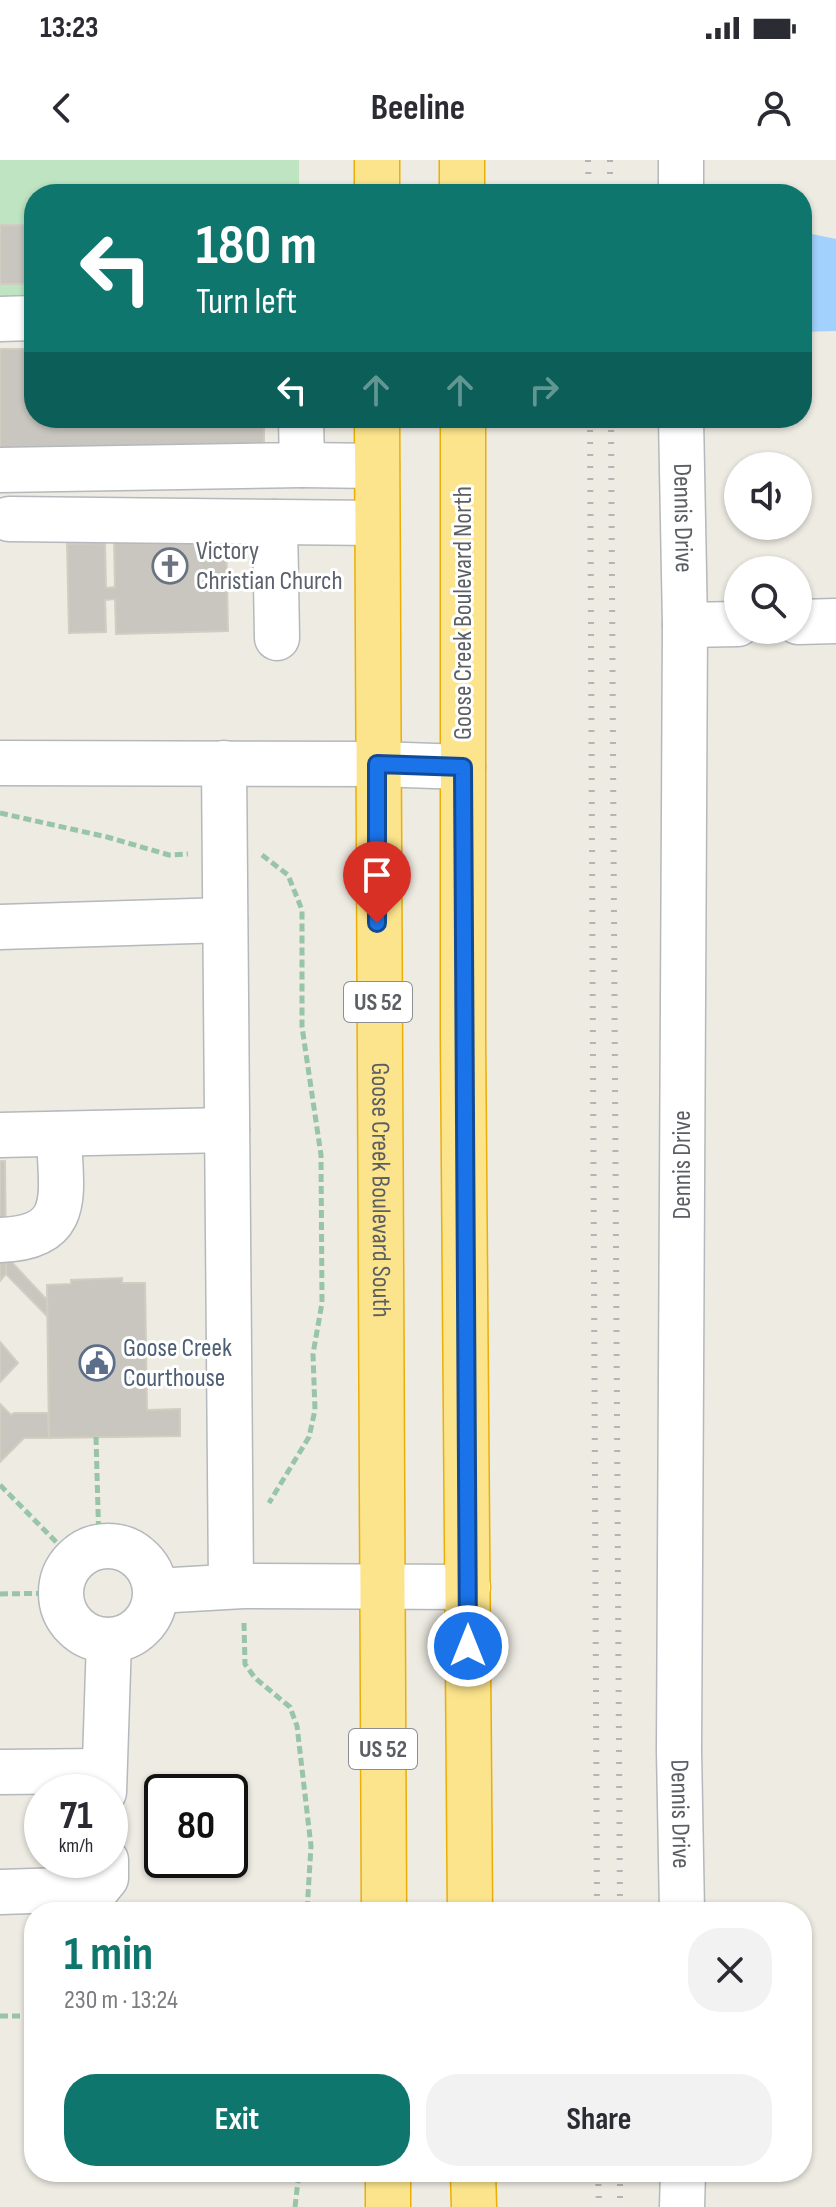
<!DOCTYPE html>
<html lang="en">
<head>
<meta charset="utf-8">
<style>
	body { margin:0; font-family:"Sofia Sans Condensed",sans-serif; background:#f2f2f3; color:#2b2b33; height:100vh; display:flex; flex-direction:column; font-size:30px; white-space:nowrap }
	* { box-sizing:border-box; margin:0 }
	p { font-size:26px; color:#7c7c81 }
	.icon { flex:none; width:44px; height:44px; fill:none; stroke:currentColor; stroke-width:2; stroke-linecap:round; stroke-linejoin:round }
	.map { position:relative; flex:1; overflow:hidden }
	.details { position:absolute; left:24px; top:1742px; width:788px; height:280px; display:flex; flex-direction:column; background:#fff; border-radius:32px; box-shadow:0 2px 6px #0004 }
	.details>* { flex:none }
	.banner { position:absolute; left:24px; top:24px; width:788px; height:244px; border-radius:32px; box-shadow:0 2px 6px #0004; background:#0f766e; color:#fff; overflow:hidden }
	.controls { position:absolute; left:724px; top:292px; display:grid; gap:16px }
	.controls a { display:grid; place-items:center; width:88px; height:88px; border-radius:50%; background:#fff; box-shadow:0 2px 6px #0004; font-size:40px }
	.speed { position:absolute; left:24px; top:1614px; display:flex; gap:16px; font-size:40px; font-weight:700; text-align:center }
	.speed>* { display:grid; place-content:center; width:104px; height:104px; border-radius:50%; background:#fff; box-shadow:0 2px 6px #0004; line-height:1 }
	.speed small { font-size:20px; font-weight:400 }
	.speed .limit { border:4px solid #111; border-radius:12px; background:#fff; color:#111 }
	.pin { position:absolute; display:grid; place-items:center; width:68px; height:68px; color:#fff; margin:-82px -34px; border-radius:50% 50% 50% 0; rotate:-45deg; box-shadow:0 0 8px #0007 }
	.pin .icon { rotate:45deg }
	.me { position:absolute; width:88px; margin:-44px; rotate:0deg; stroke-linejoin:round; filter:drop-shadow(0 0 6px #0008) }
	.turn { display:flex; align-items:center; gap:28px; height:168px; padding:0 40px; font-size:36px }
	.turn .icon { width:104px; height:104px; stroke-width:2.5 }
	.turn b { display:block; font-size:56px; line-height:68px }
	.lanes { display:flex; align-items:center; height:76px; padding:0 40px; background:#0003; justify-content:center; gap:40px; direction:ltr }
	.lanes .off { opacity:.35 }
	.round { display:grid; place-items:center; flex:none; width:84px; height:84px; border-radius:32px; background:#f2f2f3 }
	.head { display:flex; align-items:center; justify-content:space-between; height:136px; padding:0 40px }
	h1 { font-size:48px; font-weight:700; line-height:60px; color:#0f766e }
	.button { display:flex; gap:16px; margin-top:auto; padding:16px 40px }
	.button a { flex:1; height:92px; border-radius:32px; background:#0f766e; color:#fff; font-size:32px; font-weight:700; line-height:92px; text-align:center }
	.button a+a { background:#f2f2f3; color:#2b2b33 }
	.status { display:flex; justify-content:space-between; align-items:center; height:56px; padding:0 40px; background:#fff; direction:ltr }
	.status svg { height:22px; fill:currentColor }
	header { display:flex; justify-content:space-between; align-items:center; height:104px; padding:0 40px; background:#fff; font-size:36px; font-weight:700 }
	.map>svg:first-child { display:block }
	.green { fill:#bfe4c1 }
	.water { fill:#a2d1fd }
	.building { fill:#c8c6bf; stroke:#d2cdc1; stroke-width:2 }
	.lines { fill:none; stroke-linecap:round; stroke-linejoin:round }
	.minor-casing { stroke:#b5b8bc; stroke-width:47 }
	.highway-casing { stroke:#ebaf05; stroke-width:47 }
	.path { stroke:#98c5a7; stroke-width:5; stroke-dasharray:8 4; stroke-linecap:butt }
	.minor { stroke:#fff; stroke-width:44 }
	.highway { stroke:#fbe48c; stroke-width:44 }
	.rail { stroke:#b3b4b4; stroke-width:6; stroke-dasharray:2 10; stroke-linecap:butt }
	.route-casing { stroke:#114b97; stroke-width:20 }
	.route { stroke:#1a73e8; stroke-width:14 }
	.labels { text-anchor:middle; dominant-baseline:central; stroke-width:6; stroke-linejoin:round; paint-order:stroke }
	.shield { fill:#fff; stroke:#8c8e92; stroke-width:2 }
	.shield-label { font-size:24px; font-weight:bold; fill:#5b5e63 }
	.street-label { font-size:26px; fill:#5b5e63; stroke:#fff }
	.worship-label { font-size:26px; fill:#5b616d; stroke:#fff; text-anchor:start }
	.service-label { font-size:26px; fill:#4e5e75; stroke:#fff; text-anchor:start }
</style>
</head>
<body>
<div class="status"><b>13:23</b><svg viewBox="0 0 49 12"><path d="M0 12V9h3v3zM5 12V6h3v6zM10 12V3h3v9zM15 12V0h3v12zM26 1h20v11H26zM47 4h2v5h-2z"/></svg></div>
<header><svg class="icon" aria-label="back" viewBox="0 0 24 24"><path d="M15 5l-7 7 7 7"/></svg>Beeline<svg class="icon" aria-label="person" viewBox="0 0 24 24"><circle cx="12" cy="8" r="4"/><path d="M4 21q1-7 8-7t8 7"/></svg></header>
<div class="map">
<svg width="836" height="2047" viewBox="0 0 836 2047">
	<rect width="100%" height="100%" fill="#edebe2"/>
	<path class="green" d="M 0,0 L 299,0 L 299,34 L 34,34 L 34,145 L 0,149 Z"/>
	<path class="water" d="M 802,72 L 836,79 L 836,171 L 802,172 Z"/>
	<path class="building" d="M 0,65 L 34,65 L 34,124 L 0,124 Z
		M 0,189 L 34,189 L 34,258 L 264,258 L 264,290 L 0,293 Z
		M 226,376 L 228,471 L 116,474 L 115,439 L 105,440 L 106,472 L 69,473 L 67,384 L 105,383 L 106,428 L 115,427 L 114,379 Z
		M 0,1001 L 5,1001 L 6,1114 L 0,1121 Z
		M 0,1001 L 5,1001 L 6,1114 L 0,1121 Z
		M 6,1096 L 47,1140 L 47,1156 L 6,1114 Z
		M 122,1118 L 122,1123 L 145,1123 L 147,1250 L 180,1249 L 180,1276 L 49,1278 L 47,1125 L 71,1124 L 71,1120 Z
		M 0,1182 L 18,1203 L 0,1222 Z
		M 0,1182 L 18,1203 L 0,1222 Z
		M 0,1244 L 11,1255 L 14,1253 L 48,1253 L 49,1278 L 24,1278 L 0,1302 Z
		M 0,1244 L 11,1255 L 14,1253 L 48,1253 L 49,1278 L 24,1278 L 0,1302 Z"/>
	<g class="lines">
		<defs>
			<g id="minor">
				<path d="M 681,34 L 681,0"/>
				<path d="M 0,159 L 34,158"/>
				<path id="s1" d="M 681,258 L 685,465 L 679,1591 L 682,1752"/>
				<path d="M 302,305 L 377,306"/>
				<path d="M 0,310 L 302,305 L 301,258"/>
				<path d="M 9,359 L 377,363"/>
				<path d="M 275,362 L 277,478"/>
				<path d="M 798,462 L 836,461"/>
				<path d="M 685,465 L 738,464"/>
				<path d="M 0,603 L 377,604 L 463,607"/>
				<path d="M 224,603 L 231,1426"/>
				<path d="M 0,767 L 225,760"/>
				<path d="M 0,975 L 227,970"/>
				<path d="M 0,1080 C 76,1078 60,1031 59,974"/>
				<circle cx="108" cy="1433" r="47"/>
				<path d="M 156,1431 L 243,1426 L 468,1427"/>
				<path d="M 0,1612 L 104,1611"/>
				<path d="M 104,1632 L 109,1480"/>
				<path d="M 0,1732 L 97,1729 L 106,1718 L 106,1700"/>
				<path d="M 682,2047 L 683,2012"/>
			</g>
			<g id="highway">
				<path d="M 462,0 L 462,34"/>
				<path d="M 377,34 L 377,0"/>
				<path id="s2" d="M 377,258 L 384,1752"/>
				<path d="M 463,258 L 463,878 L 470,1752"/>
				<path d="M 388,2012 L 388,2047"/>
				<path d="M 473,2012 L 474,2047"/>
			</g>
		</defs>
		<use href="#minor" class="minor-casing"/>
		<use href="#highway" class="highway-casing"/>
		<path class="path" d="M 0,653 L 107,677 L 169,695 L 188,694
			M 262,695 L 288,715 L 302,750 L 302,867 L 321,995 L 322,1143 L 313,1194 L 315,1250 L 309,1277 L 269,1343
			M 96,1277 L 99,1386
			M 0,1325 L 74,1400
			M 0,1434 L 60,1433
			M 244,1463 L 245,1504 L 255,1518 L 290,1547 L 297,1566 L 311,1686 L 307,1752
			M 0,1856 L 34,1856
			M 295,2047 L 299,2012"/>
		<use href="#minor" class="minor"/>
		<use href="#highway" class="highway"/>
		<path class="rail" d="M 588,0 L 589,34
			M 610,0 L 610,34
			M 590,258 L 597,1752
			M 611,258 L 620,1752
			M 598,2012 L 599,2047
			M 620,2012 L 620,2047"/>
	</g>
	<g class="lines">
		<defs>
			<path id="route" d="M 377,763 L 377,604 L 463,607 L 468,1486"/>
		</defs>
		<use href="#route" class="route-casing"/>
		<use href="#route" class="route"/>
	</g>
	<defs>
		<symbol id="church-ring" viewBox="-11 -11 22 22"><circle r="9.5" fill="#fff" stroke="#6b7280" stroke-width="1.5"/><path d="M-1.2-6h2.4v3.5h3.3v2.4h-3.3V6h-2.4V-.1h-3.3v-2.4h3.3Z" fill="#6b7280"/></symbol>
		<symbol id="civic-ring" viewBox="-11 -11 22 22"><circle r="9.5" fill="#fff" stroke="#5c6f8a" stroke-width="1.5"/><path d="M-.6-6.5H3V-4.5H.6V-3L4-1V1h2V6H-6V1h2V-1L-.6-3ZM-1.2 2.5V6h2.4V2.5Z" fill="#5c6f8a"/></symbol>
	</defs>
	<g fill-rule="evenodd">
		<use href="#church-ring" x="150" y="386" width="40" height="40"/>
		<use href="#civic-ring" x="77" y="1183" width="40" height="40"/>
	</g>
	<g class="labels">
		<g class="shield">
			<rect x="344" y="822" width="68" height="40" rx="6"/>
			<rect x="349" y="1569" width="68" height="40" rx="6"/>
		</g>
		<g class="shield-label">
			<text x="378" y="842">US 52</text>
			<text x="383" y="1589">US 52</text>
		</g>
		<g class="street-label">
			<text stroke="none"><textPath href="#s1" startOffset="100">Dennis Drive</textPath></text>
			<text transform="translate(463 453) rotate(-90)">Goose Creek Boulevard North</text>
			<text transform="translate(682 1005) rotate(-90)">Dennis Drive</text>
			<text stroke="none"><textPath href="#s2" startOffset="772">Goose Creek Boulevard South</textPath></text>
			<text stroke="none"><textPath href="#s1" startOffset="1396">Dennis Drive</textPath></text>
		</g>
		<g class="worship-label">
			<text x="196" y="391">Victory<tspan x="196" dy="30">Christian Church</tspan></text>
		</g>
		<g class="service-label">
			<text x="123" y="1188">Goose Creek<tspan x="123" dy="30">Courthouse</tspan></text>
		</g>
	</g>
</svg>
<div class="controls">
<a><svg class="icon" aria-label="sound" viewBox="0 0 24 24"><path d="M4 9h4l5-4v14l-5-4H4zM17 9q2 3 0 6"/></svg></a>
<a><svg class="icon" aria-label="search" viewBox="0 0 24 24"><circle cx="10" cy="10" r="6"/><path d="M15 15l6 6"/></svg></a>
</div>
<div class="speed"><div>71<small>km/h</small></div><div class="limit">80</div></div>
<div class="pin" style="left:377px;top:763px;background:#d93025"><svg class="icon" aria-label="arrive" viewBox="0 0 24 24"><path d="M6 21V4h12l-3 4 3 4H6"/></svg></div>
<svg class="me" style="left:468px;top:1486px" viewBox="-20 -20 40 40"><circle r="17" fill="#1a73e8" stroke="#fff" stroke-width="3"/><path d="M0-11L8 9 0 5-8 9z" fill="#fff"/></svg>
<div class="banner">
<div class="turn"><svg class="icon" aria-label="left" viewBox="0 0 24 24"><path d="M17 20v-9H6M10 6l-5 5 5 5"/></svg><div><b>180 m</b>Turn left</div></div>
<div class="lanes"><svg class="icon" aria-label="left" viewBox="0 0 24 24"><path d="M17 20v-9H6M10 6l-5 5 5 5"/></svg><svg class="icon off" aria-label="ahead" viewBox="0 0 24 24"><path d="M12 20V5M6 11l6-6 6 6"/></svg><svg class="icon off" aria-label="ahead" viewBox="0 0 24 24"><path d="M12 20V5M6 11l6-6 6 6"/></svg><svg class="icon off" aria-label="right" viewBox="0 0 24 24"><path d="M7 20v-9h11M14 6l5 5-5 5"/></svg></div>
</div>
<section class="details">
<div class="head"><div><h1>1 min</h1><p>230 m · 13:24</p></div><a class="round"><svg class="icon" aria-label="close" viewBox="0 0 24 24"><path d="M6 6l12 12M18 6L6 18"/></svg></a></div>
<div class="button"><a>Exit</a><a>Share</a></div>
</section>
</div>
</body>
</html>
